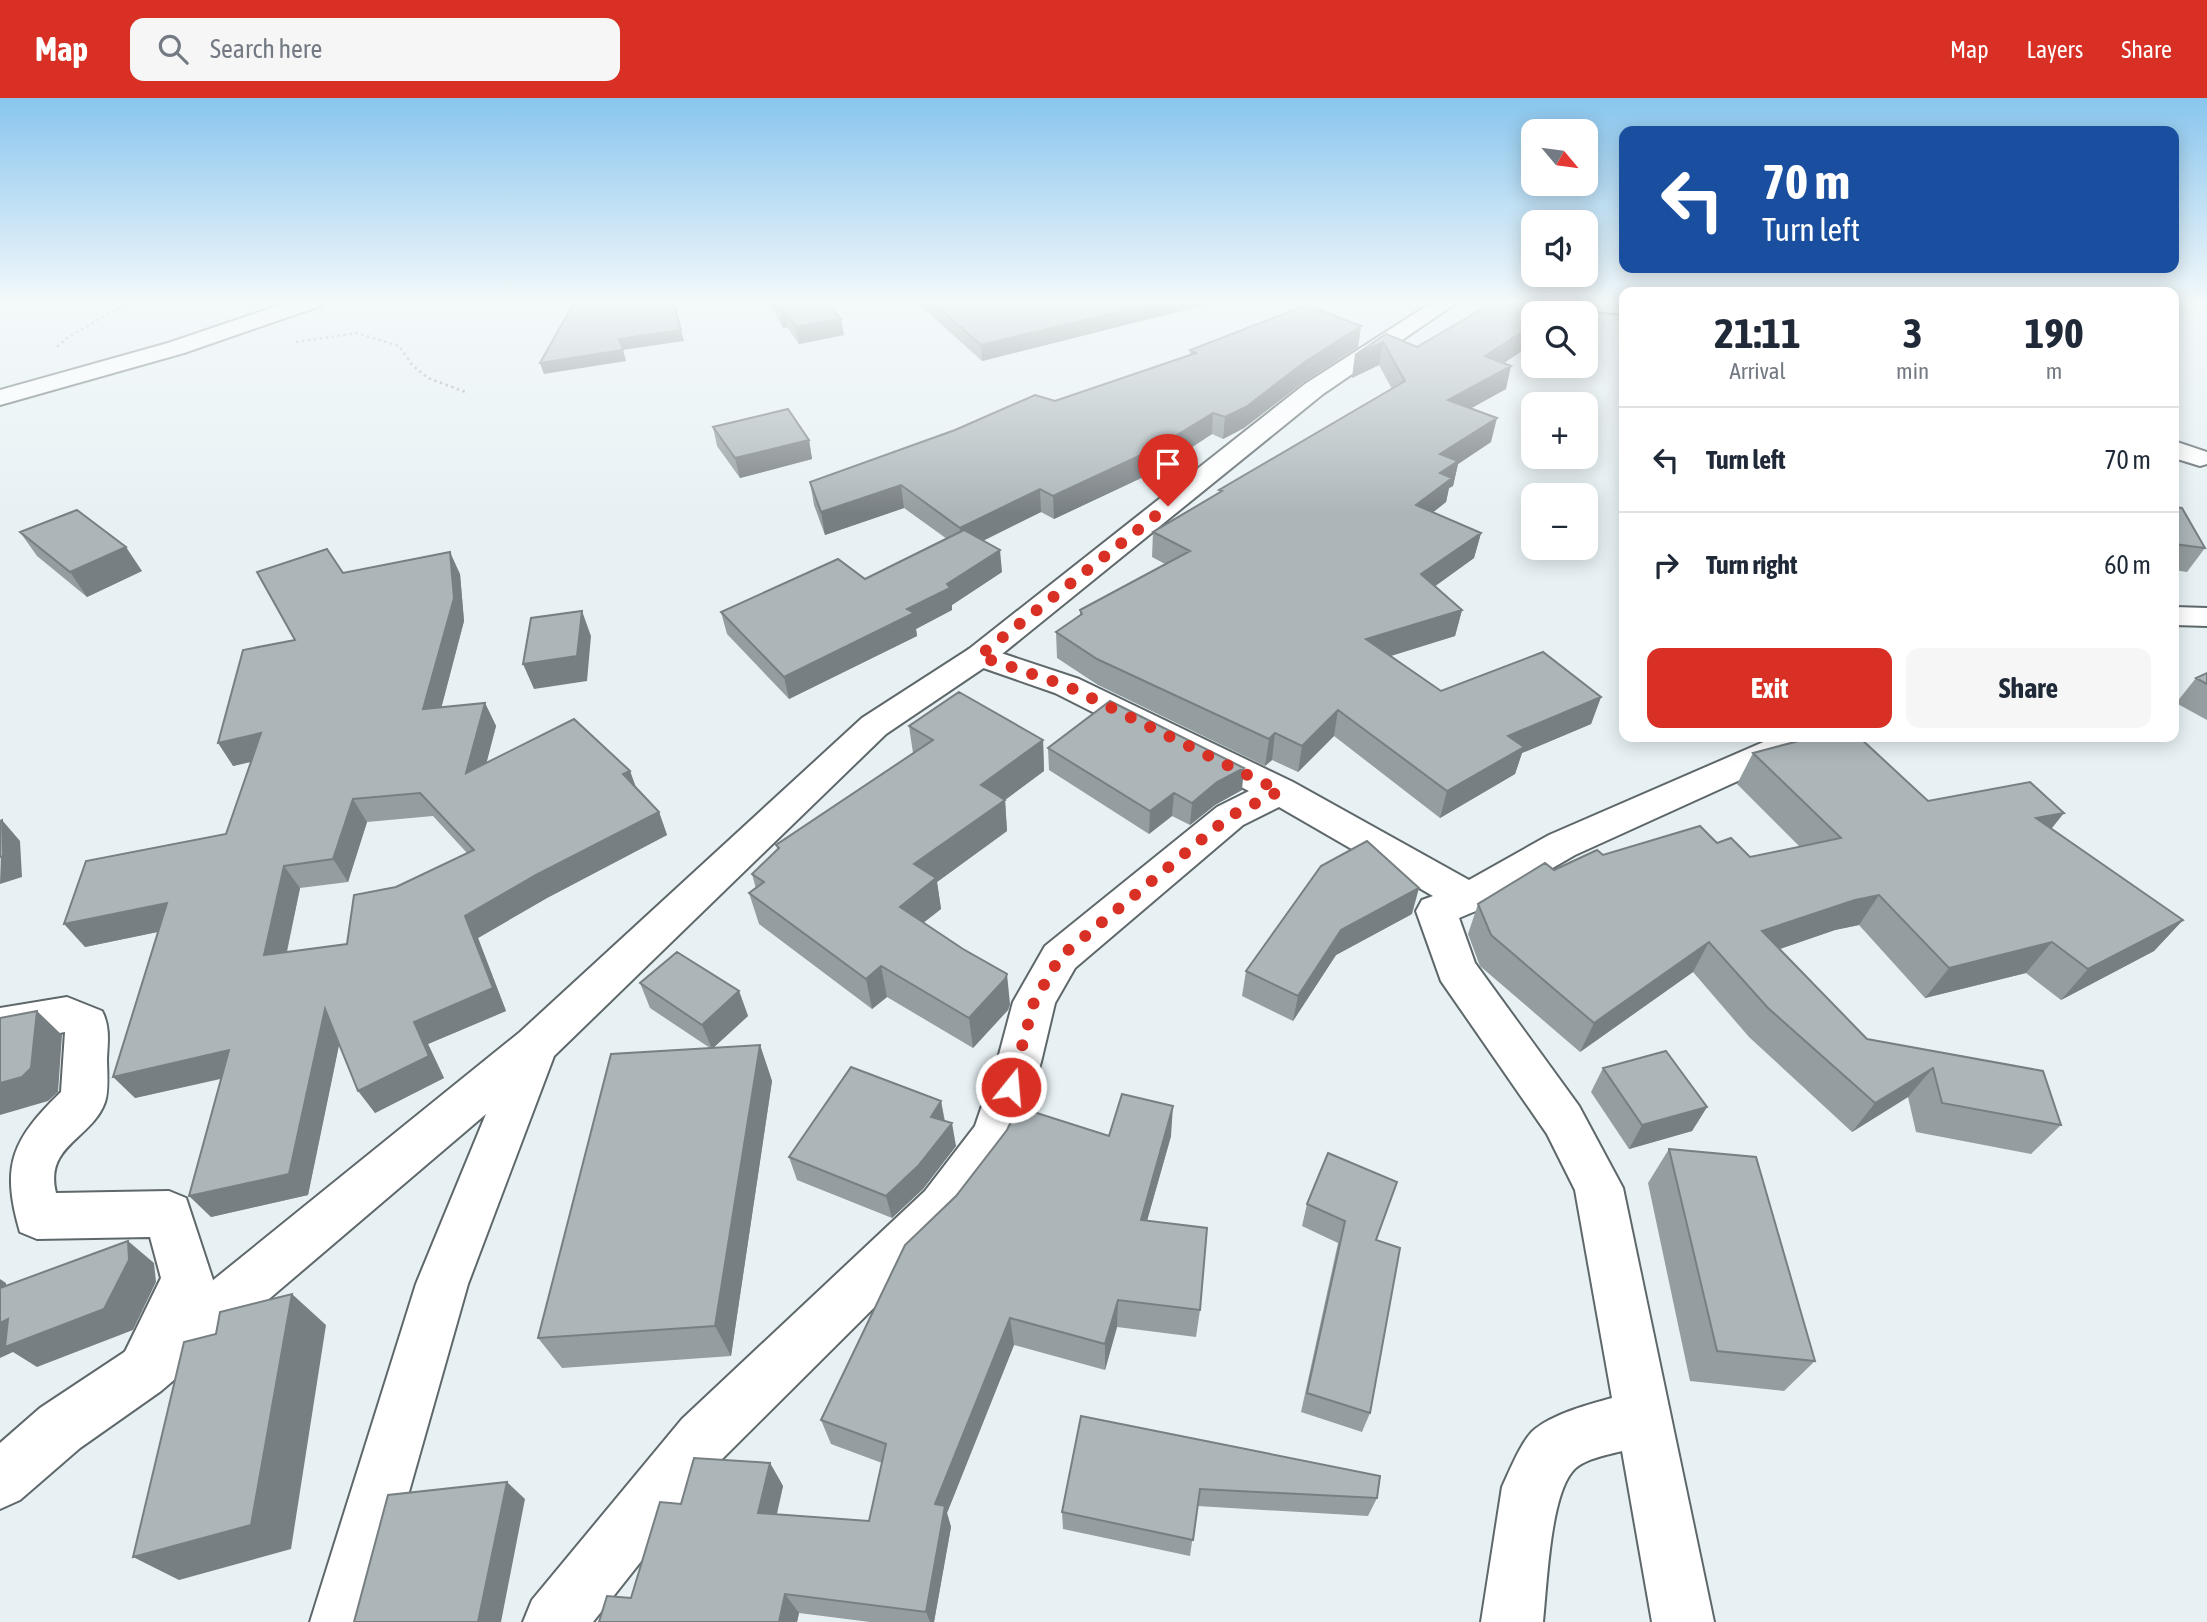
<!DOCTYPE html>
<html lang="en">
<head>
<meta charset="utf-8">
<style>
	body { margin:0; font-family:"Asap Condensed",sans-serif; background:#f6f6f7; color:#1f2937; height:100vh; display:flex; flex-direction:column; font-size:26px; white-space:nowrap }
	* { box-sizing:border-box; margin:0 }
	p { font-size:23px; color:#747a83 }
	.icon { flex:none; width:38px; height:38px; fill:none; stroke:currentColor; stroke-width:2; stroke-linecap:round; stroke-linejoin:round }
	.map { position:relative; flex:1; overflow:hidden }
	.panel { position:absolute; left:1619px; top:189px; width:560px; height:455px; display:flex; flex-direction:column; background:#fff; border-radius:14px; box-shadow:0 4px 18px #0003 }
	.panel>* { flex:none }
	.top-card { position:absolute; left:1619px; top:28px; width:560px; height:147px; border-radius:14px; box-shadow:0 4px 18px #0003; background:#1a4fa0; color:#fff; overflow:hidden }
	.needle { width:46px; rotate:119deg }
	.tools { position:absolute; left:1521px; top:21px; display:grid; gap:14px }
	.tools a { display:grid; place-items:center; width:77px; height:77px; border-radius:14px; background:#fff; box-shadow:0 4px 18px #0003; font-size:35px }
	.pin { position:absolute; display:grid; place-items:center; width:60px; height:60px; color:#fff; margin:-72px -30px; border-radius:50% 50% 50% 0; rotate:-45deg; box-shadow:0 0 7px #0007 }
	.pin .icon { rotate:45deg }
	.me { position:absolute; width:77px; margin:-38px; rotate:17deg; stroke-linejoin:round; filter:drop-shadow(0 0 5px #0008) }
	.turn { display:flex; align-items:center; gap:24px; height:147px; padding:0 28px; font-size:32px }
	.turn .icon { width:91px; height:91px; stroke-width:2.5 }
	.turn b { display:block; font-size:49px; line-height:60px }
	.eta { display:flex; justify-content:space-evenly; align-items:center; height:119px; text-align:center }
	.eta b { font-size:42px; font-weight:700; line-height:49px }
	.button { display:flex; gap:14px; margin-top:auto; padding:14px 28px }
	.button a { flex:1; height:80px; border-radius:14px; background:#d93025; color:#fff; font-size:28px; font-weight:700; line-height:80px; text-align:center }
	.button a+a { background:#f6f6f7; color:#1f2937 }
	ul { padding:0; list-style:none }
	li { display:flex; align-items:center; gap:21px; height:105px; padding:0 28px; border-top:2px solid #e0e1e3 }
	li div { flex:1 }
	li b { display:block; font-size:26px }
	li em { font-style:normal }
	header { display:flex; align-items:center; gap:42px; box-sizing:border-box; height:98px; padding:0 35px; background:#d93025; color:#fff }
	header strong { font-size:33px }
	nav { display:flex; gap:38px; margin-inline-start:auto; font-size:24px }
	.search { width:490px; height:63px; background:#f6f6f7; display:flex; align-items:center; gap:18px; box-sizing:border-box; padding:0 24px; border-radius:14px; color:#747a83; font-size:26px }
	.map>svg:first-child { display:block }
	.lines { fill:none; stroke-linecap:round; stroke-linejoin:round }
	.street-casing { stroke:#5e676a; stroke-width:4 }
	.secondary-casing { stroke:#5e676a; stroke-width:4 }
	.path { stroke:#9fa7a9; stroke-width:2.5; stroke-dasharray:2.5 3.5; stroke-linecap:butt }
	.street { fill:#fff; fill-rule:evenodd }
	.secondary { fill:#fff; fill-rule:evenodd }
	.wall { fill:#949d9f; fill-rule:evenodd }
	.shaded-wall { fill:#787f82 }
	.building { fill:#acb6b9; stroke:#787f82; stroke-width:2; fill-rule:evenodd }
	.route { stroke:#d93025; stroke-width:12; stroke-dasharray:0 21.6 }
</style>
</head>
<body>
<header>
<strong>Map</strong>
<div class="search"><svg class="icon" aria-label="search" viewBox="0 0 24 24"><circle cx="10" cy="10" r="6"/><path d="M15 15l6 6"/></svg>Search here</div>
<nav><a>Map</a><a>Layers</a><a>Share</a></nav>
</header>
<div class="map">
<svg width="2207" height="1524" viewBox="0 0 2207 1524">
	<rect width="100%" height="100%" fill="#e7f1f4"/>
	<g class="lines">
		<defs>
			<path id="street" d="M 292,203 L 323,203 L 320,208 L 184,255 L 0,307 L 0,292 L 168,245 Z
				M 1537,203 L 1624,203 L 1624,216 L 1548,209 L 1540,208 Z
				M 2174,343 L 2207,354 L 2207,366 L 2200,368 L 2174,360 Z
				M 2174,509 L 2207,510 L 2207,528 L 2174,527 Z
				M 980,548 L 1079,581 L 1293,684 L 1469,782 L 1549,737 L 1775,639 L 1822,639 L 1817,647 L 1575,757 L 1483,810 L 1459,820 L 1475,865 L 1579,1008 L 1623,1090 L 1714,1524 L 1652,1524 L 1622,1353 C 1607,1357 1582,1361 1572,1374 C 1550,1401 1547,1487 1543,1524 L 1481,1524 L 1502,1389 C 1509,1374 1522,1341 1535,1331 C 1556,1315 1587,1307 1612,1300 L 1575,1092 L 1547,1036 L 1441,883 L 1416,813 L 1422,802 L 1433,798 L 1279,709 L 1243,727 L 1075,870 L 1055,905 L 1041,964 L 1018,1038 L 1012,1052 L 959,1125 L 722,1361 L 593,1524 L 523,1524 L 532,1502 L 682,1321 L 925,1093 L 975,1028 L 997,964 L 1013,904 L 1045,848 L 1217,709 L 1249,693 L 1055,595 L 969,565 L 964,558 L 969,551 Z
				M 67,899 L 102,913 C 110,928 108,943 107,960 C 107,974 109,992 105,1004 C 92,1041 44,1047 56,1095 L 169,1093 L 186,1100 L 213,1182 L 165,1285 L 146,1293 L 127,1285 L 119,1266 L 161,1180 L 150,1139 L 37,1141 L 20,1134 C 0,1066 13,1041 61,994 L 65,934 L 0,946 L 0,910 Z"/>
			<path id="secondary" d="M 1434,203 L 1459,203 L 1323,296 L 991,565 L 886,636 L 554,958 L 468,1186 L 372,1524 L 310,1524 L 416,1186 L 486,1016 L 161,1293 L 80,1350 L 20,1402 L 0,1411 L 0,1345 L 40,1310 L 123,1255 L 520,934 L 862,620 L 969,551 L 1305,286 Z"/>
		</defs>
		<use href="#street" class="street-casing"/>
		<use href="#secondary" class="secondary-casing"/>
		<path class="path" d="M 296,244 L 357,235 L 399,248 L 413,268 L 428,280 L 468,295
			M 57,249 L 67,240 L 131,203"/>
		<use href="#street" class="street"/>
		<use href="#secondary" class="secondary"/>
	</g>
	<path class="wall" d="M 768,203 L 827,203 L 841,221 L 844,237 L 799,246 L 787,229 L 783,230 Z
		M 915,203 L 1206,203 L 1205,207 L 982,263 Z
		M 1496,203 L 1583,203 L 1578,215 L 1533,215 L 1504,265 L 1506,291 L 1470,310 L 1491,344 L 1458,366 L 1453,388 L 1449,390 L 1446,404 L 1433,414 L 1481,435 L 1474,460 L 1435,488 L 1462,512 L 1455,538 L 1391,558 L 1441,593 L 1601,599 L 1591,626 L 1522,655 L 1515,676 L 1440,720 L 1334,638 L 1298,674 L 1272,662 L 1265,668 L 1098,587 L 1057,560 L 1056,534 L 1080,518 L 1080,512 L 1165,466 L 1152,459 L 1153,434 L 1219,394 L 1219,392 L 1392,291 L 1379,267 L 1352,280 L 1355,257 L 1386,236 L 1417,249 Z
		M 1361,228 L 1358,249 L 1304,284 L 1244,330 L 1223,341 L 1212,336 L 1154,374 L 1054,421 L 1041,414 L 983,443 L 1002,474 L 952,507 L 952,512 L 916,531 L 917,538 L 789,601 L 727,536 L 721,514 L 865,481 L 947,441 L 904,410 L 825,437 L 814,407 L 810,384 L 1190,257 L 1190,252 Z
		M 713,329 L 809,342 L 812,361 L 740,380 L 717,348 Z
		M 2174,409 L 2205,450 L 2187,474 L 2174,472 Z
		M 20,434 L 142,473 L 87,499 L 37,458 Z
		M 343,475 L 460,476 L 464,523 L 441,610 L 485,605 L 496,628 L 486,665 L 630,673 L 636,689 L 659,714 L 667,737 L 547,800 L 478,840 L 506,913 L 428,946 L 444,980 L 375,1015 L 339,946 L 308,1097 L 211,1119 L 221,981 L 135,1000 L 158,834 L 85,849 L 226,736 L 251,664 L 233,668 L 295,542 ZM 433,718 L 467,755 L 396,789 L 347,846 L 287,854 L 300,790 L 348,784 L 367,724 Z
		M 2207,575 L 2207,622 L 2176,605 L 2196,580 Z
		M 909,628 L 1043,642 L 1044,673 L 1005,702 L 1007,733 L 937,784 L 941,811 L 923,825 L 1010,906 L 1008,912 L 973,950 L 887,899 L 872,911 L 759,826 L 749,795 L 756,791 L 752,776 L 778,752 L 776,747 L 913,655 Z
		M 1797,639 L 1859,639 L 1928,703 L 2051,731 L 2183,822 L 2154,853 L 2061,902 L 2026,875 L 1925,900 L 1859,827 L 1835,832 L 1780,851 L 1867,941 L 2061,1027 L 2031,1056 L 1916,1034 L 1908,999 L 1852,1034 L 1749,939 L 1693,874 L 1580,954 L 1480,868 L 1468,836 L 1478,806 L 1554,772 L 1603,757 L 1717,745 L 1750,759 L 1800,749 L 1737,686 L 1753,655 L 1794,644 Z
		M 1048,650 L 1242,692 L 1215,707 L 1190,727 L 1172,718 L 1149,736 L 1049,672 Z
		M 1412,816 L 1336,857 L 1293,923 L 1242,898 L 1246,873 Z
		M 640,885 L 739,893 L 748,918 L 713,950 L 760,947 L 772,983 L 731,1258 L 562,1270 L 538,1240 L 710,950 L 650,910 Z
		M 1603,970 L 1707,1009 L 1692,1033 L 1629,1051 L 1591,994 Z
		M 941,1003 L 945,1023 L 956,1048 L 923,1091 L 892,1120 L 797,1082 L 789,1059 Z
		M 1109,1038 L 1171,1038 L 1147,1123 L 1200,1212 L 1196,1239 L 1117,1229 L 1105,1272 L 1014,1247 L 947,1415 L 951,1429 L 934,1524 L 870,1524 L 799,1515 L 797,1524 L 599,1524 L 631,1500 L 681,1406 L 770,1365 L 783,1388 L 777,1416 L 869,1423 L 882,1365 L 831,1346 L 821,1322 Z
		M 1669,1051 L 1815,1263 L 1784,1293 L 1690,1283 L 1648,1085 Z
		M 1328,1055 L 1376,1142 L 1370,1315 L 1362,1334 L 1301,1314 L 1338,1145 L 1302,1128 L 1307,1106 Z
		M 1081,1318 L 1377,1400 L 1368,1418 L 1197,1408 L 1190,1458 L 1063,1431 L 1062,1414 Z"/>
	<path class="shaded-wall" d="M 1164,203 L 1206,203 L 1205,207 L 982,263 L 981,247 Z
		M 1570,203 L 1583,203 L 1579,215 L 1551,215 Z
		M 780,213 L 784,213 L 787,229 L 783,230 Z
		M 841,221 L 844,237 L 799,246 L 796,229 Z
		M 1533,227 L 1533,246 L 1480,281 L 1485,258 Z
		M 1361,228 L 1358,249 L 1304,284 L 1244,330 L 1223,341 L 1225,319 L 1306,263 Z
		M 681,232 L 684,243 L 622,252 L 619,241 Z
		M 1383,244 L 1379,267 L 1352,280 L 1355,257 Z
		M 623,252 L 626,263 L 544,276 L 540,265 Z
		M 1511,268 L 1506,291 L 1443,326 L 1448,302 Z
		M 1213,315 L 1212,336 L 1154,374 L 1054,421 L 1053,398 Z
		M 1497,320 L 1491,344 L 1458,366 L 1453,388 L 1449,390 L 1446,404 L 1411,432 L 1416,407 L 1440,356 Z
		M 809,342 L 812,361 L 740,380 L 735,360 Z
		M 901,387 L 904,410 L 825,437 L 821,414 Z
		M 1040,391 L 1041,414 L 962,453 L 960,430 Z
		M 1481,435 L 1474,460 L 1416,502 L 1421,476 Z
		M 126,449 L 142,473 L 87,499 L 70,474 Z
		M 1000,452 L 1002,474 L 952,507 L 952,512 L 916,531 L 917,538 L 789,601 L 784,579 L 907,511 Z
		M 450,454 L 460,476 L 464,523 L 435,634 L 423,611 Z
		M 1462,512 L 1455,538 L 1361,567 L 1366,541 Z
		M 582,513 L 591,538 L 587,583 L 534,591 L 523,566 Z
		M 1601,599 L 1591,626 L 1522,655 L 1515,676 L 1440,720 L 1447,693 L 1508,638 Z
		M 485,605 L 496,628 L 478,698 L 466,675 Z
		M 1338,612 L 1334,638 L 1298,674 L 1302,648 Z
		M 261,635 L 275,658 L 233,668 L 218,645 Z
		M 1275,635 L 1272,662 L 1265,668 L 1269,641 Z
		M 1043,642 L 1044,673 L 1005,702 L 1007,733 L 937,784 L 941,811 L 905,839 L 900,809 L 914,766 L 981,687 Z
		M 1244,670 L 1242,692 L 1215,707 L 1190,727 L 1192,705 L 1217,684 Z
		M 630,673 L 638,696 L 623,676 Z
		M 1174,695 L 1172,718 L 1149,736 L 1150,713 Z
		M 353,701 L 367,724 L 348,784 L 333,761 Z
		M 659,714 L 667,737 L 547,800 L 478,840 L 506,913 L 428,946 L 444,980 L 375,1015 L 358,993 L 414,924 L 465,818 L 536,777 Z
		M 2064,715 L 2040,745 L 2036,720 Z
		M 2,722 L 20,743 L 22,779 L 0,786 Z
		M 284,768 L 300,790 L 281,880 L 264,857 Z
		M 1419,790 L 1412,816 L 1336,857 L 1293,923 L 1298,898 L 1341,832 Z
		M 1879,797 L 1859,827 L 1835,832 L 1744,863 L 1762,833 L 1855,802 Z
		M 167,805 L 186,828 L 85,849 L 64,826 Z
		M 2183,822 L 2154,853 L 2061,902 L 2088,871 Z
		M 1709,844 L 1693,874 L 1580,954 L 1594,925 Z
		M 2052,844 L 2026,875 L 1925,900 L 1949,870 Z
		M 881,868 L 887,899 L 872,911 L 866,881 Z
		M 1007,876 L 1010,906 L 1008,912 L 973,950 L 969,920 Z
		M 739,893 L 748,918 L 712,951 L 702,927 Z
		M 325,911 L 342,933 L 308,1097 L 211,1119 L 189,1098 Z
		M 37,913 L 62,937 L 58,994 L 48,1003 L 0,1017 L 0,985 Z
		M 760,947 L 772,983 L 731,1258 L 715,1228 Z
		M 229,952 L 249,974 L 135,1000 L 113,979 Z
		M 1933,970 L 1908,999 L 1852,1034 L 1875,1005 Z
		M 941,1003 L 945,1027 L 931,1019 Z
		M 1173,1008 L 1171,1038 L 1139,1151 L 1141,1122 Z
		M 1707,1009 L 1692,1033 L 1629,1051 L 1642,1027 Z
		M 952,1025 L 956,1048 L 923,1091 L 892,1120 L 886,1098 Z
		M 128,1143 L 154,1165 L 156,1184 L 133,1232 L 37,1269 L 13,1254 L 0,1260 L 0,1225 L 8,1221 Z
		M 0,1181 L 6,1185 L 6,1220 L 0,1216 Z
		M 292,1196 L 326,1227 L 291,1451 L 179,1482 L 133,1459 Z
		M 1118,1202 L 1117,1229 L 1105,1272 L 1105,1246 Z
		M 1010,1220 L 1014,1247 L 947,1415 L 951,1429 L 934,1524 L 930,1524 L 926,1514 L 935,1406 Z
		M 770,1365 L 783,1388 L 772,1436 L 758,1415 Z
		M 507,1384 L 525,1401 L 501,1524 L 478,1524 Z
		M 785,1496 L 799,1515 L 797,1524 L 779,1524 Z"/>
	<path class="building" d="M 575,203 L 673,203 L 681,232 L 619,241 L 623,252 L 540,265 Z
		M 774,203 L 827,203 L 841,221 L 796,229 L 784,213 L 780,213 Z
		M 930,203 L 1164,203 L 981,247 Z
		M 1496,203 L 1570,203 L 1551,215 L 1533,215 L 1533,227 L 1485,258 L 1511,268 L 1448,302 L 1497,320 L 1440,356 L 1458,363 L 1440,375 L 1452,380 L 1416,407 L 1481,435 L 1421,476 L 1462,512 L 1366,541 L 1441,593 L 1543,554 L 1601,599 L 1508,638 L 1524,649 L 1447,693 L 1338,612 L 1302,648 L 1275,635 L 1269,641 L 1097,561 L 1056,534 L 1082,516 L 1080,512 L 1190,453 L 1153,434 L 1222,393 L 1219,392 L 1405,283 L 1383,244 L 1355,257 L 1386,236 L 1417,249 Z
		M 1307,207 L 1361,228 L 1306,263 L 1246,309 L 1225,319 L 1213,315 L 1154,351 L 1053,398 L 1040,391 L 960,430 L 901,387 L 821,414 L 810,384 L 955,332 L 1035,297 L 1055,303 L 1196,255 L 1190,252 Z
		M 788,311 L 809,342 L 735,360 L 713,329 Z
		M 2174,409 L 2182,410 L 2205,450 L 2174,446 Z
		M 77,412 L 126,449 L 70,474 L 20,434 Z
		M 964,432 L 1000,452 L 947,486 L 950,490 L 907,511 L 914,515 L 784,579 L 721,514 L 838,461 L 865,481 Z
		M 327,451 L 343,475 L 450,454 L 454,500 L 423,611 L 485,605 L 466,675 L 574,621 L 630,673 L 623,676 L 659,714 L 536,777 L 465,818 L 493,890 L 414,924 L 429,958 L 358,993 L 325,911 L 289,1076 L 189,1098 L 229,952 L 113,979 L 167,805 L 64,826 L 86,763 L 226,736 L 261,635 L 218,645 L 243,552 L 295,542 L 257,474 ZM 420,695 L 474,752 L 396,789 L 354,797 L 347,846 L 264,857 L 284,768 L 333,761 L 353,701 Z
		M 582,513 L 577,558 L 523,566 L 531,520 Z
		M 2207,575 L 2207,586 L 2196,580 Z
		M 959,594 L 1043,642 L 981,687 L 1005,702 L 914,766 L 936,780 L 900,809 L 963,851 L 1007,876 L 1005,881 L 969,920 L 881,868 L 866,881 L 749,795 L 764,784 L 752,776 L 779,750 L 776,747 L 933,642 L 909,628 Z
		M 1110,603 L 1244,670 L 1217,684 L 1192,705 L 1174,695 L 1150,713 L 1048,650 Z
		M 1803,639 L 1859,639 L 1928,703 L 2030,684 L 2064,715 L 2036,720 L 2183,822 L 2088,871 L 2052,844 L 1949,870 L 1879,797 L 1855,802 L 1762,833 L 1867,941 L 2043,973 L 2061,1027 L 1942,1005 L 1933,970 L 1875,1005 L 1768,910 L 1709,844 L 1594,925 L 1491,837 L 1478,806 L 1545,765 L 1554,772 L 1597,752 L 1603,757 L 1700,728 L 1717,745 L 1731,740 L 1750,759 L 1841,740 L 1753,655 L 1806,641 Z
		M 2,722 L 3,758 L 0,759 L 0,723 Z
		M 1367,743 L 1419,790 L 1341,832 L 1298,898 L 1246,873 L 1321,768 Z
		M 677,854 L 739,893 L 702,927 L 640,885 Z
		M 37,913 L 31,970 L 22,979 L 0,985 L 0,920 Z
		M 760,947 L 715,1228 L 538,1240 L 611,956 Z
		M 1666,953 L 1707,1009 L 1642,1027 L 1603,970 Z
		M 851,969 L 941,1003 L 931,1019 L 952,1025 L 918,1068 L 886,1098 L 789,1059 Z
		M 1122,996 L 1173,1008 L 1141,1122 L 1207,1130 L 1200,1212 L 1118,1202 L 1105,1246 L 1010,1220 L 935,1406 L 945,1408 L 926,1514 L 785,1496 L 779,1524 L 599,1524 L 607,1498 L 631,1500 L 660,1404 L 681,1406 L 694,1360 L 770,1365 L 758,1415 L 869,1423 L 886,1346 L 821,1322 L 905,1147 L 956,1098 L 1007,1032 L 1018,1009 L 1109,1038 Z
		M 1669,1051 L 1756,1059 L 1815,1263 L 1717,1253 Z
		M 1328,1055 L 1397,1084 L 1376,1142 L 1400,1150 L 1370,1315 L 1307,1295 L 1345,1123 L 1307,1106 Z
		M 128,1143 L 129,1162 L 104,1211 L 5,1249 L 8,1221 L 0,1225 L 0,1190 Z
		M 292,1196 L 251,1427 L 133,1459 L 184,1244 L 216,1236 L 220,1214 Z
		M 1081,1318 L 1380,1378 L 1377,1400 L 1200,1391 L 1193,1442 L 1062,1414 Z
		M 507,1384 L 478,1524 L 354,1524 L 388,1397 Z"/>
	<linearGradient id="sky" x2="0" y2="1"><stop stop-color="#88c5ed"/><stop offset="0.49" stop-color="#f4f9fa"/><stop offset="1" stop-color="#f4f9fa" stop-opacity="0"/></linearGradient>
	<rect width="2207" height="416" fill="url(#sky)"/>
	<g class="lines">
		<path class="route" d="M 1011,989 L 1034,904 L 1060,859 L 1230,718 L 1280,693 L 1067,588 L 979,558 L 1168,408"/>
	</g>
</svg>
<div class="tools">
<a><svg class="needle" viewBox="-14 -14 28 28"><path d="M0-13l5 13h-10z" fill="#e53935"/><path d="M0 13l5-13h-10z" fill="#747a83"/></svg></a>
<a><svg class="icon" aria-label="sound" viewBox="0 0 24 24"><path d="M4 9h4l5-4v14l-5-4H4zM17 9q2 3 0 6"/></svg></a>
<a><svg class="icon" aria-label="search" viewBox="0 0 24 24"><circle cx="10" cy="10" r="6"/><path d="M15 15l6 6"/></svg></a>
<a>+</a>
<a>−</a>
</div>
<div class="pin" style="left:1168px;top:408px;background:#d93025"><svg class="icon" aria-label="arrive" viewBox="0 0 24 24"><path d="M6 21V4h12l-3 4 3 4H6"/></svg></div>
<svg class="me" style="left:1011px;top:989px" viewBox="-20 -20 40 40"><circle r="17" fill="#d93025" stroke="#fff" stroke-width="3"/><path d="M0-11L8 9 0 5-8 9z" fill="#fff"/></svg>
<div class="top-card">
<div class="turn"><svg class="icon" aria-label="left" viewBox="0 0 24 24"><path d="M17 20v-9H6M10 6l-5 5 5 5"/></svg><div><b>70 m</b>Turn left</div></div>
</div>
<section class="panel">
<div class="eta">
<div><b>21:11</b><p>Arrival</p></div>
<div><b>3</b><p>min</p></div>
<div><b>190</b><p>m</p></div>
</div>
<ul>
<li><svg class="icon" aria-label="left" viewBox="0 0 24 24"><path d="M17 20v-9H6M10 6l-5 5 5 5"/></svg><div><b>Turn left</b></div><em>70 m</em></li>
<li><svg class="icon" aria-label="right" viewBox="0 0 24 24"><path d="M7 20v-9h11M14 6l5 5-5 5"/></svg><div><b>Turn right</b></div><em>60 m</em></li>
</ul>
<div class="button"><a>Exit</a><a>Share</a></div>
</section>
</div>
</body>
</html>
